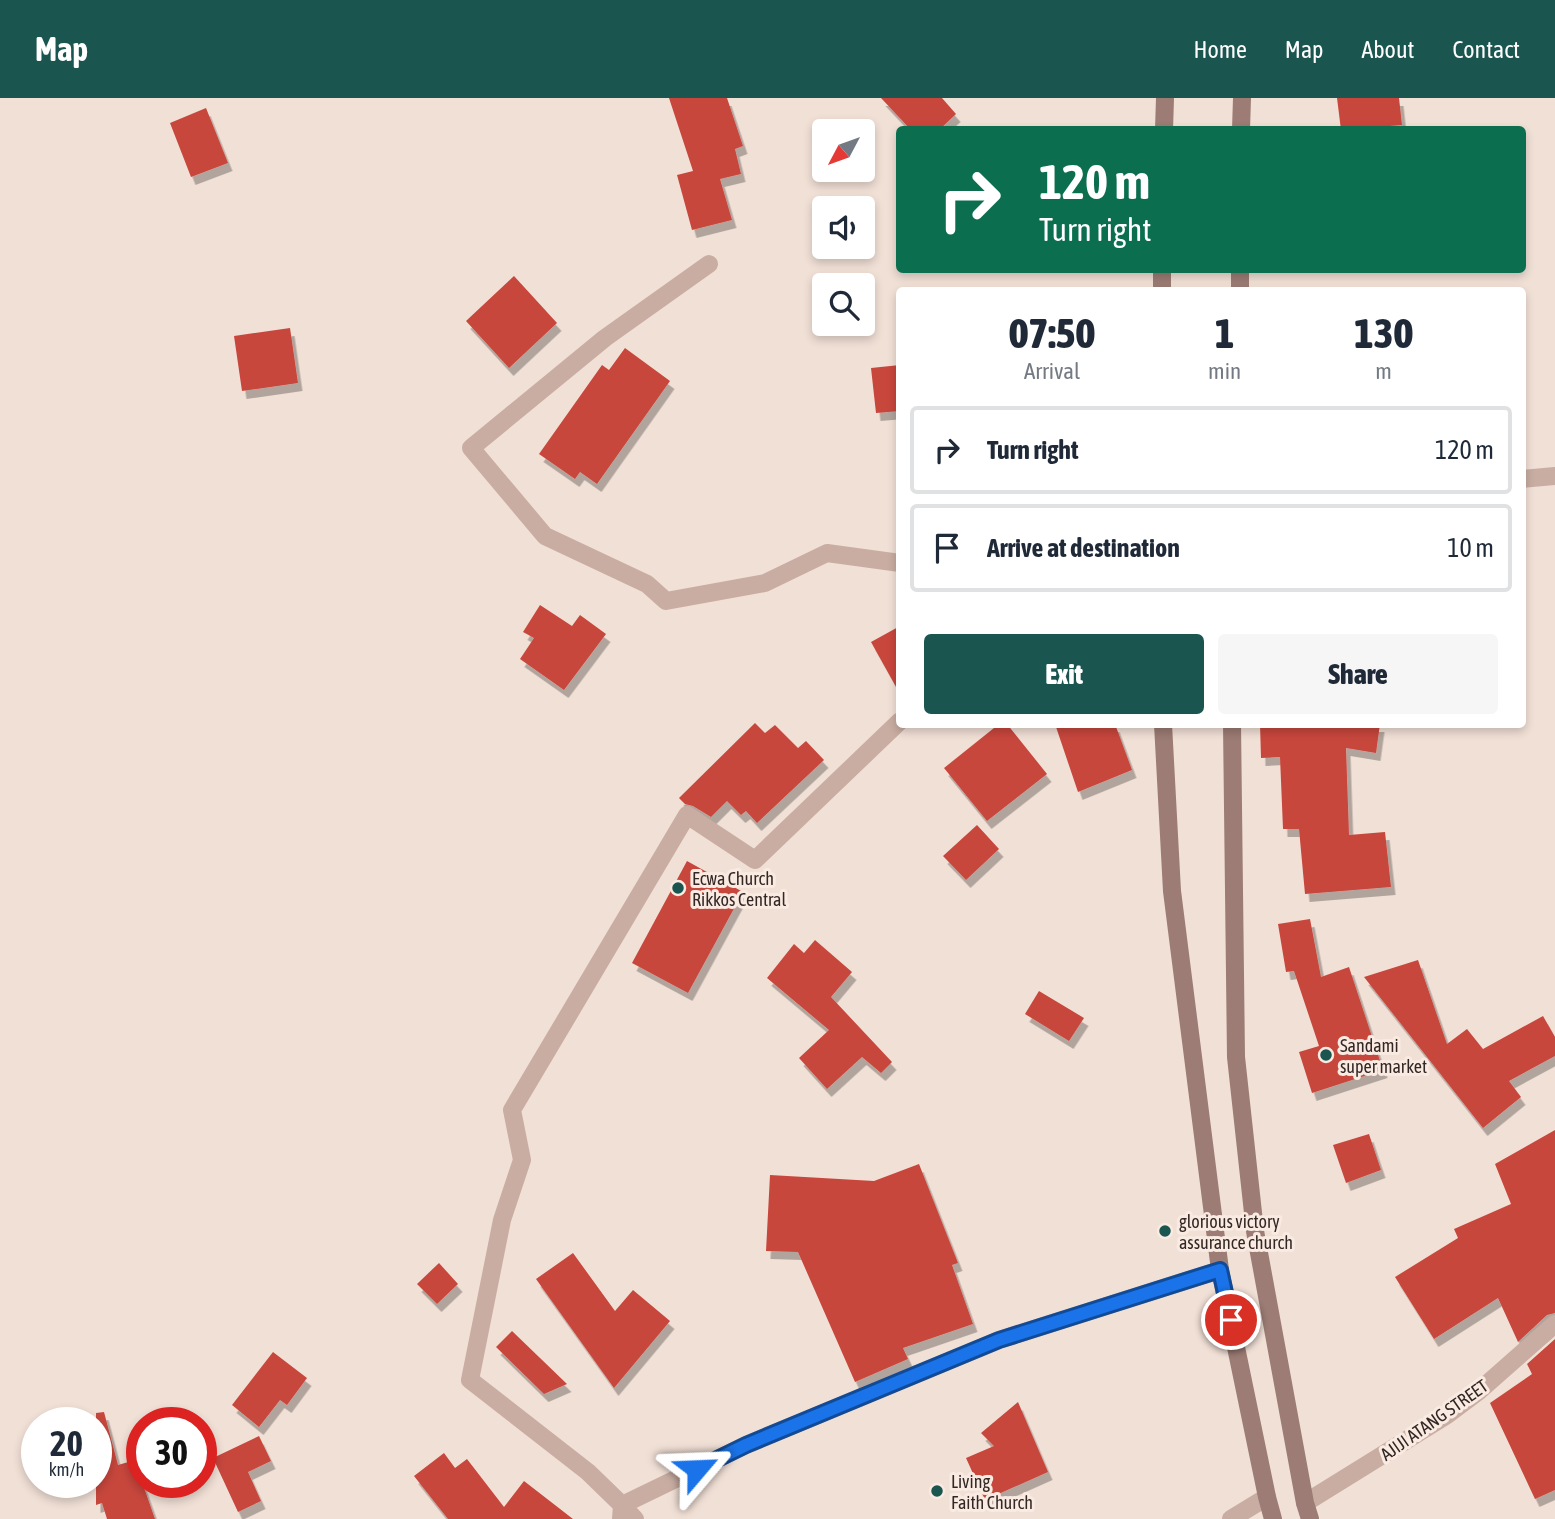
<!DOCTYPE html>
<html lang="en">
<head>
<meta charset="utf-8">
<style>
	body { margin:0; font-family:"Asap Condensed",sans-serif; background:#f6f6f7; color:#1f2937; height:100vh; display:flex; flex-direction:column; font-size:26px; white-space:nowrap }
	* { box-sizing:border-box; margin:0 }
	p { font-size:23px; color:#747a83 }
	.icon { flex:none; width:38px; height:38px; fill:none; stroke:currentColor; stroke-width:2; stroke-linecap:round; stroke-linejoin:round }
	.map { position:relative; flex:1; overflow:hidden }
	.details { position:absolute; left:896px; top:189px; width:630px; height:441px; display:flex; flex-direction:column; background:#fff; border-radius:7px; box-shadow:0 4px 10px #0003 }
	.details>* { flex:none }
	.guide { position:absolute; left:896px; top:28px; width:630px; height:147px; border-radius:7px; box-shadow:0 4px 10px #0003; background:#0b6e4f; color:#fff; overflow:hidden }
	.needle { width:46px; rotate:229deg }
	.controls { position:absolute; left:812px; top:21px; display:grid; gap:14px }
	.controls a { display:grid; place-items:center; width:63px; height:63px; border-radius:7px; background:#fff; box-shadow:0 4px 10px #0003; font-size:35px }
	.speed { position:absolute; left:21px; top:1309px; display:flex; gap:14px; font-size:35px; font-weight:700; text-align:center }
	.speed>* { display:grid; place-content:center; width:91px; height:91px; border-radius:50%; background:#fff; box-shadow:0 4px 10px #0003; line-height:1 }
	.speed small { font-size:18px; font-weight:400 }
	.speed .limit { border:10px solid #d22; background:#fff; color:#111 }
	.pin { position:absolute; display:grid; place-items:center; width:60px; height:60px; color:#fff; margin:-30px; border:4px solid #fff; border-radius:50%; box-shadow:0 2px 7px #0007 }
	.me { position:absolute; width:77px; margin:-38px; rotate:64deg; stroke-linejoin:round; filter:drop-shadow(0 0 5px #0008) }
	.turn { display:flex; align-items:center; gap:24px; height:147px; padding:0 28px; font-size:32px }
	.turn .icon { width:91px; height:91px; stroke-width:2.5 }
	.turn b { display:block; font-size:49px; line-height:60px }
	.eta { display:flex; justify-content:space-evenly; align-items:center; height:119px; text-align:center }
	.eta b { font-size:42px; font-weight:800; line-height:49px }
	.button { display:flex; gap:14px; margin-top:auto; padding:14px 28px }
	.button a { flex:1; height:80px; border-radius:7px; background:#1a554f; color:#fff; font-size:28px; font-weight:800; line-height:80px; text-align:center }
	.button a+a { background:#f6f6f7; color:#1f2937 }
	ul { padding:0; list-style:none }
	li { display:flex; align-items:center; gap:21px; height:88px; margin:0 14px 10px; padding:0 14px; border:4px solid #e0e1e3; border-radius:7px }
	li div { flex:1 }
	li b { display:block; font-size:26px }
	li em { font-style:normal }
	header { display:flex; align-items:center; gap:42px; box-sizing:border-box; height:98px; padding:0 35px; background:#1a554f; color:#fff }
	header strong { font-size:33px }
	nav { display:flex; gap:38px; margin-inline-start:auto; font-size:24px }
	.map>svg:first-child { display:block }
	.building { fill:#c8473d; filter:url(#shadow) }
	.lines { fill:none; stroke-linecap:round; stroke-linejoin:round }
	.street { stroke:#c9ada2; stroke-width:18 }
	.secondary { stroke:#9c7c74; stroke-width:18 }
	.route-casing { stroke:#114b97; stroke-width:18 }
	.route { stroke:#1a73e8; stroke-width:12 }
	.poi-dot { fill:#1a554f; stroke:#f9ebe2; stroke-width:2.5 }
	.labels { text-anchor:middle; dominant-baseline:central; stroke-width:6; stroke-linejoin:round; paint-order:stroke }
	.poi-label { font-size:18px; fill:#332725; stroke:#f9ebe2; text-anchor:start }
	.street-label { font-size:18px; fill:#332725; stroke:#f9ebe2 }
</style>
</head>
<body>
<header>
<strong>Map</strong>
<nav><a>Home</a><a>Map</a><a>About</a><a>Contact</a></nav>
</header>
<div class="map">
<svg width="1555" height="1421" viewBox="0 0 1555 1421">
	<defs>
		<filter id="shadow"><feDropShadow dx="4.5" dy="8" stdDeviation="0" flood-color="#0004"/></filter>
	</defs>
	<rect width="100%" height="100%" fill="#f1e0d6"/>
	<path class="building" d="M 669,0 L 727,0 L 743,48 L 735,51 L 741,76 L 720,81 L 732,122 L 692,132 L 677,77 L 693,73 Z
		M 881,0 L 942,0 L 956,16 L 939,32 L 911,32 Z
		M 1337,0 L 1399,0 L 1402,27 L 1341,32 Z
		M 206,10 L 228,65 L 191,79 L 170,25 Z
		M 514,178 L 557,225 L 509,270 L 466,223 Z
		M 290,230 L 298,285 L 242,293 L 234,238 Z
		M 625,250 L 670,283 L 597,386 L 580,374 L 575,381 L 539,356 L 602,267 L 609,272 Z
		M 900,267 L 900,313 L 876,315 L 871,270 Z
		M 540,507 L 572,528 L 580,517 L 606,536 L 564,592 L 520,561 L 534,540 L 523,534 Z
		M 900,528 L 900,596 L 871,544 Z
		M 755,625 L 765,635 L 775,627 L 798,650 L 806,643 L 824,662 L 757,725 L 746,713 L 741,717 L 727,703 L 711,719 L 693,708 L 685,706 L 679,700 Z
		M 999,626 L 1007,626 L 1047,676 L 987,723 L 944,670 Z
		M 1055,626 L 1115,626 L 1132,672 L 1078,694 Z
		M 1260,626 L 1380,626 L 1376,655 L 1346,650 L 1349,737 L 1385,734 L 1391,789 L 1305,796 L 1299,731 L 1283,731 L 1280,659 L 1261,660 Z
		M 977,727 L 999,751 L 966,782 L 943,758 Z
		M 687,763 L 743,794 L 688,895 L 632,865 Z
		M 1310,821 L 1321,879 L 1349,869 L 1383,972 L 1312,995 L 1299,954 L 1319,948 L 1294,873 L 1286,874 L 1278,826 Z
		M 815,842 L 852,874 L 831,899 L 892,964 L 881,975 L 862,959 L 827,991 L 799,960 L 829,932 L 767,880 L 794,846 L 804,855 Z
		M 1418,862 L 1447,946 L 1467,931 L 1483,951 L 1543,918 L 1555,939 L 1555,958 L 1509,983 L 1521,999 L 1483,1030 L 1364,879 Z
		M 1039,893 L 1084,920 L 1069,943 L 1025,916 Z
		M 1555,1032 L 1555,1215 L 1547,1217 L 1518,1244 L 1498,1200 L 1434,1241 L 1395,1179 L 1458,1140 L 1454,1131 L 1511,1106 L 1495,1066 Z
		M 1369,1036 L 1381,1072 L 1346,1085 L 1333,1047 Z
		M 919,1066 L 958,1165 L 952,1167 L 973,1226 L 903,1250 L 908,1261 L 855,1284 L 798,1154 L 766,1153 L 770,1077 L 874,1083 Z
		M 573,1155 L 615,1213 L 633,1192 L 670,1223 L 614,1290 L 536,1181 Z
		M 439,1165 L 458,1186 L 437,1206 L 417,1186 Z
		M 512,1233 L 567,1286 L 544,1296 L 496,1249 Z
		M 1555,1241 L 1555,1392 L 1535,1401 L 1490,1305 L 1532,1276 L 1527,1266 Z
		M 273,1254 L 307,1280 L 287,1307 L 280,1302 L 259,1329 L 232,1307 Z
		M 1018,1304 L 1048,1374 L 985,1402 L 966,1360 L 994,1348 L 981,1335 Z
		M 104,1314 L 118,1367 L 142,1360 L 142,1384 L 155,1421 L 107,1421 L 102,1405 L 96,1407 L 96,1315 Z
		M 259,1338 L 271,1363 L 248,1374 L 261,1403 L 238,1414 L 213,1360 Z
		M 444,1355 L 455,1370 L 467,1361 L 504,1409 L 524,1383 L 573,1421 L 448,1421 L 414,1378 Z"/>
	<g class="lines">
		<path class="street" d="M 709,166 L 605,240 L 471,350 L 545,438 L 647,486 L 666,503 L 765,485 L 827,455 L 900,465
			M 1522,381 L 1555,378
			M 1305,1405 L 1447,1317 L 1479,1293 L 1555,1226
			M 621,1421 L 622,1407 L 588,1374 L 470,1282 L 502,1122 L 522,1062 L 512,1012 L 687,717 L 755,762 L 900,623
			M 635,1421 L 622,1407 L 746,1347 L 999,1242 L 1220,1172
			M 1231,1421 L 1267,1399"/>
		<path class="secondary" d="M 1164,32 L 1165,0
			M 1241,32 L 1242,0
			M 1162,192 L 1162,172
			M 1240,192 L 1240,172
			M 1163,626 L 1172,793 L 1220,1172 L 1267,1399 L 1273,1421
			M 1232,626 L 1236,959 L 1255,1133 L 1305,1405 L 1310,1421"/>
	</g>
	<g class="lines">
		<defs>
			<path id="route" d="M 697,1371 L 746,1347 L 999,1242 L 1220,1172 L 1231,1222"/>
		</defs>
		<use href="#route" class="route-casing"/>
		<use href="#route" class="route"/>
	</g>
	<g class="poi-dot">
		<circle cx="678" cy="790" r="7"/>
		<circle cx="1326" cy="957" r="7"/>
		<circle cx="1165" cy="1133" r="7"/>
		<circle cx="937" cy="1393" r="7"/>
	</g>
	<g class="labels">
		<g class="poi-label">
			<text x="692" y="780">Ecwa Church<tspan x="692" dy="21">Rikkos Central</tspan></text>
			<text x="1340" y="947">Sandami<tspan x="1340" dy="21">super market</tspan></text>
			<text x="1179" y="1123">glorious victory<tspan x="1179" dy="21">assurance church</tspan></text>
			<text x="951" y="1383">Living<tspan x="951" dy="21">Faith Church</tspan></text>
		</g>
		<g class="street-label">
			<text transform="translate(1434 1322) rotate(-35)">AJIJI ATANG STREET</text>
		</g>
	</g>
</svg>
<div class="controls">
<a><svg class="needle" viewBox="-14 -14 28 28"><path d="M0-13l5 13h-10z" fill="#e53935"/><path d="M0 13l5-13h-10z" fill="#747a83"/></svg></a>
<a><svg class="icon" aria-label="sound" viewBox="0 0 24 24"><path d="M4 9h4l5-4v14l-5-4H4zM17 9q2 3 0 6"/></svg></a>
<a><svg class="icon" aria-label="search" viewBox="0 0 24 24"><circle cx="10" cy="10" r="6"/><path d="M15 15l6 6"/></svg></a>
</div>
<div class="speed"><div>20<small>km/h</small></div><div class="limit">30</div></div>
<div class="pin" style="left:1231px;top:1222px;background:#d93025"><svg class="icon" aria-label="arrive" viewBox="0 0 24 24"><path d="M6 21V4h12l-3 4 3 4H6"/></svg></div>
<svg class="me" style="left:697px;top:1371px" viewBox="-20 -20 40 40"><path d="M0-17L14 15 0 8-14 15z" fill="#1a73e8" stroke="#fff" stroke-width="4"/></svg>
<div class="guide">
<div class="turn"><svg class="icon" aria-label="right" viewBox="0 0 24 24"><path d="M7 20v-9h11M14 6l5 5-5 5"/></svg><div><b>120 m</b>Turn right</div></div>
</div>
<section class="details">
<div class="eta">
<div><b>07:50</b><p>Arrival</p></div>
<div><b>1</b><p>min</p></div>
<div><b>130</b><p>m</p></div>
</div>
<ul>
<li><svg class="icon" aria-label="right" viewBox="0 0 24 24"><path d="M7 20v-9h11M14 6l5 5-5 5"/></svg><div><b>Turn right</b></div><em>120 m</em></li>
<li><svg class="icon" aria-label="arrive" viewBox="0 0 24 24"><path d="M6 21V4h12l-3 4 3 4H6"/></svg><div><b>Arrive at destination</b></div><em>10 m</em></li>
</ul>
<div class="button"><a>Exit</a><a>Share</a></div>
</section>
</div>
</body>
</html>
